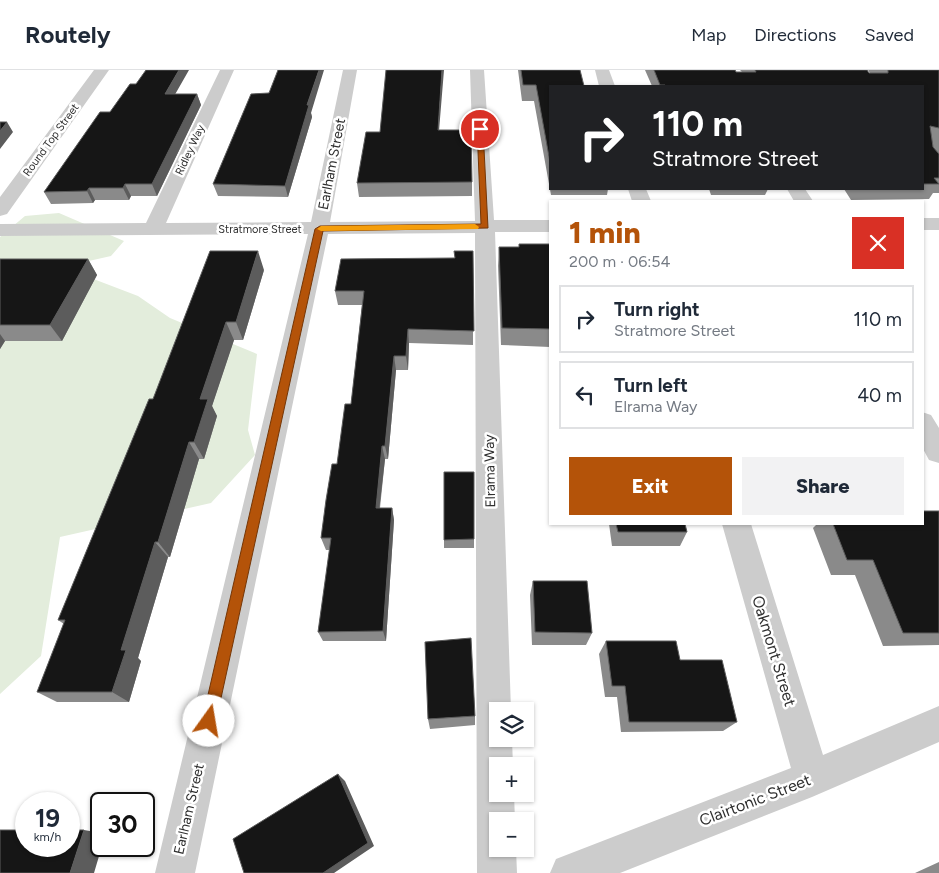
<!DOCTYPE html>
<html lang="en">
<head>
<meta charset="utf-8">
<style>
	body { margin:0; font-family:Figtree,sans-serif; background:#f2f2f3; color:#1f2937; height:100vh; display:flex; flex-direction:column; font-size:19px; white-space:nowrap }
	* { box-sizing:border-box; margin:0 }
	p { font-size:16px; color:#747a83 }
	.icon { flex:none; width:28px; height:28px; fill:none; stroke:currentColor; stroke-width:2; stroke-linecap:round; stroke-linejoin:round }
	.map { position:relative; flex:1; overflow:hidden }
	.side { position:absolute; left:549px; top:130px; width:375px; height:325px; display:flex; flex-direction:column; background:#fff; border-radius:0px; box-shadow:0 1px 4px #0004 }
	.side>* { flex:none }
	.hud { position:absolute; left:549px; top:15px; width:375px; height:105px; border-radius:0px; box-shadow:0 1px 4px #0004; background:#202124; color:#fff; overflow:hidden }
	.tools { position:absolute; left:489px; top:632px; display:grid; gap:10px }
	.tools a { display:grid; place-items:center; width:45px; height:45px; border-radius:0px; background:#fff; box-shadow:0 1px 4px #0004; font-size:25px }
	.speed { position:absolute; left:15px; top:722px; display:flex; gap:10px; font-size:25px; font-weight:700; text-align:center }
	.speed>* { display:grid; place-content:center; width:65px; height:65px; border-radius:50%; background:#fff; box-shadow:0 1px 4px #0004; line-height:1 }
	.speed small { font-size:12px; font-weight:400 }
	.speed .limit { border:2px solid #111; border-radius:8px; background:#fff; color:#111 }
	.pin { position:absolute; display:grid; place-items:center; width:42px; height:42px; color:#fff; margin:-21px; border:2px solid #fff; border-radius:50%; box-shadow:0 1px 5px #0007 }
	.me { position:absolute; width:55px; margin:-28px; rotate:13deg; stroke-linejoin:round; filter:drop-shadow(0 0 4px #0008) }
	.turn { display:flex; align-items:center; gap:18px; height:105px; padding:0 20px; font-size:22px }
	.turn .icon { width:65px; height:65px; stroke-width:2.5 }
	.turn b { display:block; font-size:35px; line-height:42px }
	.round { display:grid; place-items:center; flex:none; width:52px; height:52px; border-radius:0px; background:#f2f2f3 }
	.summary { display:flex; align-items:center; justify-content:space-between; height:85px; padding:0 20px }
	h1 { font-size:30px; font-weight:800; line-height:38px; color:#b45309 }
	.action { display:flex; gap:10px; margin-top:auto; padding:10px 20px }
	.action a { flex:1; height:58px; border-radius:0px; background:#b45309; color:#fff; font-size:20px; font-weight:800; line-height:58px; text-align:center }
	.action a+a { background:#f2f2f3; color:#1f2937 }
	ul { padding:0; list-style:none }
	li { display:flex; align-items:center; gap:15px; height:68px; margin:0 10px 8px; padding:0 10px; border:2px solid #e0e1e3; border-radius:0px }
	li div { flex:1 }
	li b { display:block; font-size:19px }
	li em { font-style:normal }
	header { display:flex; align-items:center; gap:30px; box-sizing:border-box; height:70px; padding:0 25px; background:#fff; border-bottom:1px solid #e0e1e3 }
	header strong { font-size:24px }
	nav { display:flex; gap:28px; margin-inline-start:auto; font-size:18px }
	.map>svg:first-child { display:block }
	.green { fill:#e3eddc }
	.lines { fill:none; stroke-linecap:round; stroke-linejoin:round }
	.minor { fill:#ccc; fill-rule:evenodd }
	.wall { fill:#8a8a8a }
	.shaded-wall { fill:#5c5c5c }
	.building { fill:#161616; stroke:#5c5c5c }
	.route { fill:#b45309; stroke:#753606 }
	.slow { fill:#f59e0b }
	.labels { text-anchor:middle; dominant-baseline:central; stroke-width:5; stroke-linejoin:round; paint-order:stroke }
	.far-street-label { font-size:11px; fill:#2f2f2f; stroke:#fff }
	.street-label { font-size:14px; fill:#2f2f2f; stroke:#fff }
	.near-street-label { font-size:16px; fill:#2f2f2f; stroke:#fff }
</style>
</head>
<body>
<header>
<strong>Routely</strong>
<nav><a>Map</a><a>Directions</a><a>Saved</a></nav>
</header>
<div class="map">
<svg width="939" height="803" viewBox="0 0 939 803">
	<rect width="100%" height="100%" fill="#fff"/>
	<path class="green" d="M 59,143 L 124,171 L 111,186 L 62,197 L 138,226 L 170,248 L 257,284 L 248,360 L 255,385 L 211,433 L 60,467 L 41,586 L 0,624 L 0,167 L 25,146 Z"/>
	<g class="lines">
		<path class="minor" d="M 94,0 L 109,0 L 7,144 L 0,146 L 0,127 Z
			M 220,0 L 234,0 L 166,153 L 311,152 L 343,0 L 357,0 L 330,152 L 475,151 L 470,0 L 484,0 L 494,150 L 550,150 L 550,162 L 495,162 L 511,641 L 498,641 L 498,669 L 512,669 L 513,696 L 498,696 L 498,724 L 514,724 L 515,751 L 498,751 L 498,779 L 516,779 L 517,803 L 477,803 L 475,163 L 328,164 L 195,803 L 155,803 L 308,164 L 0,166 L 0,154 L 146,153 Z
			M 595,0 L 609,0 L 615,16 L 599,16 Z
			M 628,119 L 646,119 L 651,131 L 632,131 Z
			M 787,119 L 805,119 L 813,131 L 794,131 Z
			M 922,148 L 939,148 L 939,160 L 922,160 Z
			M 922,342 L 931,345 L 939,358 L 939,393 L 929,390 L 922,377 Z
			M 722,454 L 751,454 L 823,685 L 939,636 L 939,672 L 812,727 L 620,803 L 550,803 L 556,789 L 791,698 Z"/>
	</g>
	<path class="wall" d="M 518,0 L 580,0 L 550,16 L 550,119 L 608,119 L 607,125 L 551,125 L 534,31 L 522,31 Z
		M 645,0 L 735,0 L 736,2 L 742,2 L 740,0 L 867,0 L 869,3 L 870,3 L 868,0 L 939,0 L 939,123 L 933,123 L 929,129 L 851,130 L 844,119 L 922,119 L 922,16 L 652,16 Z
		M 176,24 L 197,24 L 201,35 L 157,126 L 131,126 L 129,130 L 95,130 L 93,133 L 51,134 L 44,122 L 110,42 Z
		M 311,43 L 312,47 L 288,127 L 218,126 L 213,114 Z
		M 439,60 L 472,112 L 472,126 L 359,127 L 357,113 L 380,62 Z
		M 709,119 L 768,119 L 765,125 L 711,125 Z
		M 519,174 L 550,174 L 550,277 L 501,275 L 498,196 L 499,177 L 519,177 Z
		M 473,181 L 473,275 L 409,273 L 408,300 L 396,300 L 388,389 L 385,389 L 380,438 L 392,438 L 394,450 L 386,571 L 323,571 L 318,562 L 330,480 L 326,480 L 321,468 L 351,334 L 362,235 L 338,235 L 335,221 L 455,188 Z
		M 0,189 L 88,189 L 97,205 L 62,271 L 5,271 L 0,279 Z
		M 264,200 L 243,270 L 234,270 L 212,336 L 217,346 L 204,389 L 199,389 L 170,487 L 168,487 L 138,588 L 141,591 L 129,632 L 57,632 L 37,622 L 64,554 L 58,550 L 153,329 Z
		M 474,402 L 474,478 L 444,478 L 444,470 Z
		M 939,441 L 939,575 L 883,576 L 855,505 L 831,505 L 813,458 L 817,454 L 922,454 Z
		M 609,454 L 685,454 L 687,462 L 680,476 L 612,476 Z
		M 533,511 L 592,563 L 586,575 L 532,575 L 530,525 Z
		M 606,571 L 680,590 L 737,652 L 723,661 L 621,662 L 617,627 L 605,627 L 599,584 Z
		M 475,646 L 475,655 L 430,659 L 428,649 Z
		M 939,792 L 939,803 L 915,803 Z"/>
	<path class="shaded-wall" d="M 179,0 L 189,0 L 169,35 L 165,24 Z
		M 319,0 L 324,0 L 311,43 L 312,47 L 288,127 L 285,116 L 307,35 Z
		M 442,0 L 444,0 L 438,73 L 438,60 Z
		M 197,24 L 201,35 L 157,126 L 152,114 Z
		M 7,52 L 13,62 L 0,79 L 0,61 Z
		M 125,114 L 131,126 L 129,130 L 123,118 Z
		M 89,118 L 95,130 L 93,133 L 87,121 Z
		M 258,181 L 264,200 L 243,270 L 236,252 Z
		M 88,189 L 97,205 L 62,271 L 50,255 Z
		M 226,252 L 234,270 L 212,336 L 217,346 L 204,389 L 194,372 L 200,329 Z
		M 408,259 L 409,273 L 408,300 L 406,286 Z
		M 0,264 L 5,271 L 0,279 Z
		M 394,286 L 396,300 L 388,389 L 385,376 Z
		M 189,372 L 199,389 L 170,487 L 158,472 Z
		M 382,376 L 385,389 L 378,450 L 376,438 Z
		M 392,438 L 394,450 L 386,571 L 383,561 Z
		M 155,472 L 168,487 L 138,588 L 141,591 L 129,632 L 112,622 L 121,580 Z
		M 338,704 L 345,711 L 374,776 L 334,803 L 323,803 Z
		M 84,760 L 101,763 L 102,776 L 94,803 L 70,803 Z"/>
	<path class="building" d="M 146,0 L 179,0 L 165,24 L 197,24 L 152,114 L 125,114 L 123,118 L 89,118 L 87,121 L 44,122 L 100,42 L 110,42 L 130,14 L 136,14 Z
		M 278,0 L 319,0 L 307,35 L 309,35 L 285,116 L 213,114 L 251,24 L 269,23 Z
		M 386,0 L 442,0 L 438,60 L 471,60 L 472,112 L 357,113 L 366,62 L 380,62 Z
		M 521,0 L 580,0 L 584,16 L 550,16 L 550,92 L 536,15 L 523,15 Z
		M 654,0 L 735,0 L 736,2 L 756,2 L 755,0 L 867,0 L 869,3 L 888,3 L 888,0 L 939,0 L 939,58 L 930,56 L 933,77 L 939,84 L 939,108 L 934,108 L 939,114 L 922,114 L 922,16 L 665,16 L 665,15 L 660,15 Z
		M 0,52 L 7,52 L 0,61 Z
		M 519,174 L 550,174 L 550,259 L 502,258 L 499,177 L 519,177 Z
		M 210,181 L 258,181 L 236,252 L 226,252 L 200,329 L 208,329 L 194,372 L 189,372 L 158,472 L 155,472 L 121,580 L 126,580 L 112,622 L 37,622 L 65,550 L 58,550 L 149,329 L 153,329 Z
		M 454,181 L 473,181 L 474,261 L 408,259 L 406,286 L 394,286 L 385,376 L 382,376 L 376,438 L 392,438 L 383,561 L 318,562 L 331,468 L 321,468 L 326,430 L 332,394 L 337,394 L 345,334 L 351,334 L 364,221 L 335,221 L 341,189 L 455,188 Z
		M 0,189 L 88,189 L 50,255 L 0,255 Z
		M 444,402 L 474,402 L 474,469 L 444,470 Z
		M 922,441 L 939,441 L 939,563 L 903,563 L 873,490 L 847,490 L 833,454 L 922,454 Z
		M 616,454 L 685,454 L 687,462 L 618,462 Z
		M 533,511 L 587,511 L 592,563 L 535,562 Z
		M 471,568 L 475,646 L 428,649 L 425,572 Z
		M 606,571 L 676,571 L 680,590 L 722,590 L 737,652 L 629,652 L 625,616 L 612,616 Z
		M 338,704 L 368,773 L 323,803 L 244,803 L 233,769 Z
		M 0,760 L 26,760 L 26,776 L 69,776 L 69,760 L 84,760 L 70,803 L 0,803 Z"/>
	<path class="route" d="M 477,57 L 483,59 L 488,158 L 323,161 L 216,651 L 214,657 L 209,659 L 204,657 L 202,651 L 315,159 L 320,156 L 481,154 Z"/>
	<path class="slow" d="M 475,154 L 479,157 L 478,159 L 321,161 L 317,159 L 321,156 Z"/>
	<g class="labels">
		<g class="far-street-label">
			<text transform="translate(51 70) rotate(-54)">Round Top Street</text>
			<text transform="translate(190 80) rotate(-65)">Ridley Way</text>
			<text x="260" y="159">Stratmore Street</text>
		</g>
		<g class="street-label">
			<text transform="translate(332 94) rotate(-79)">Earlham Street</text>
			<text transform="translate(490 401) rotate(-91)">Elrama Way</text>
			<text transform="translate(189 739) rotate(-77)">Earlham Street</text>
		</g>
		<g class="near-street-label">
			<text transform="translate(774 581) rotate(73)">Oakmont Street</text>
			<text transform="translate(755 730) rotate(-21)">Clairtonic Street</text>
		</g>
	</g>
</svg>
<div class="tools">
<a><svg class="icon" aria-label="layers" viewBox="0 0 24 24"><path d="M12 4l9 5-9 5-9-5zM3 14l9 5 9-5"/></svg></a>
<a>+</a>
<a>−</a>
</div>
<div class="speed"><div>19<small>km/h</small></div><div class="limit">30</div></div>
<div class="pin" style="left:480px;top:59px;background:#d93025"><svg class="icon" aria-label="arrive" viewBox="0 0 24 24"><path d="M6 21V4h12l-3 4 3 4H6"/></svg></div>
<svg class="me" style="left:209px;top:651px" viewBox="-20 -20 40 40"><circle r="19" fill="#fff"/><path d="M0-13L10 11 0 6-10 11z" fill="#b45309"/></svg>
<div class="hud">
<div class="turn"><svg class="icon" aria-label="right" viewBox="0 0 24 24"><path d="M7 20v-9h11M14 6l5 5-5 5"/></svg><div><b>110 m</b>Stratmore Street</div></div>
</div>
<section class="side">
<div class="summary"><div><h1>1 min</h1><p>200 m · 06:54</p></div><a class="round" style="background:#d93025;color:#fff"><svg class="icon" aria-label="close" viewBox="0 0 24 24"><path d="M6 6l12 12M18 6L6 18"/></svg></a></div>
<ul>
<li><svg class="icon" aria-label="right" viewBox="0 0 24 24"><path d="M7 20v-9h11M14 6l5 5-5 5"/></svg><div><b>Turn right</b><p>Stratmore Street</p></div><em>110 m</em></li>
<li><svg class="icon" aria-label="left" viewBox="0 0 24 24"><path d="M17 20v-9H6M10 6l-5 5 5 5"/></svg><div><b>Turn left</b><p>Elrama Way</p></div><em>40 m</em></li>
</ul>
<div class="action"><a>Exit</a><a>Share</a></div>
</section>
</div>
</body>
</html>
